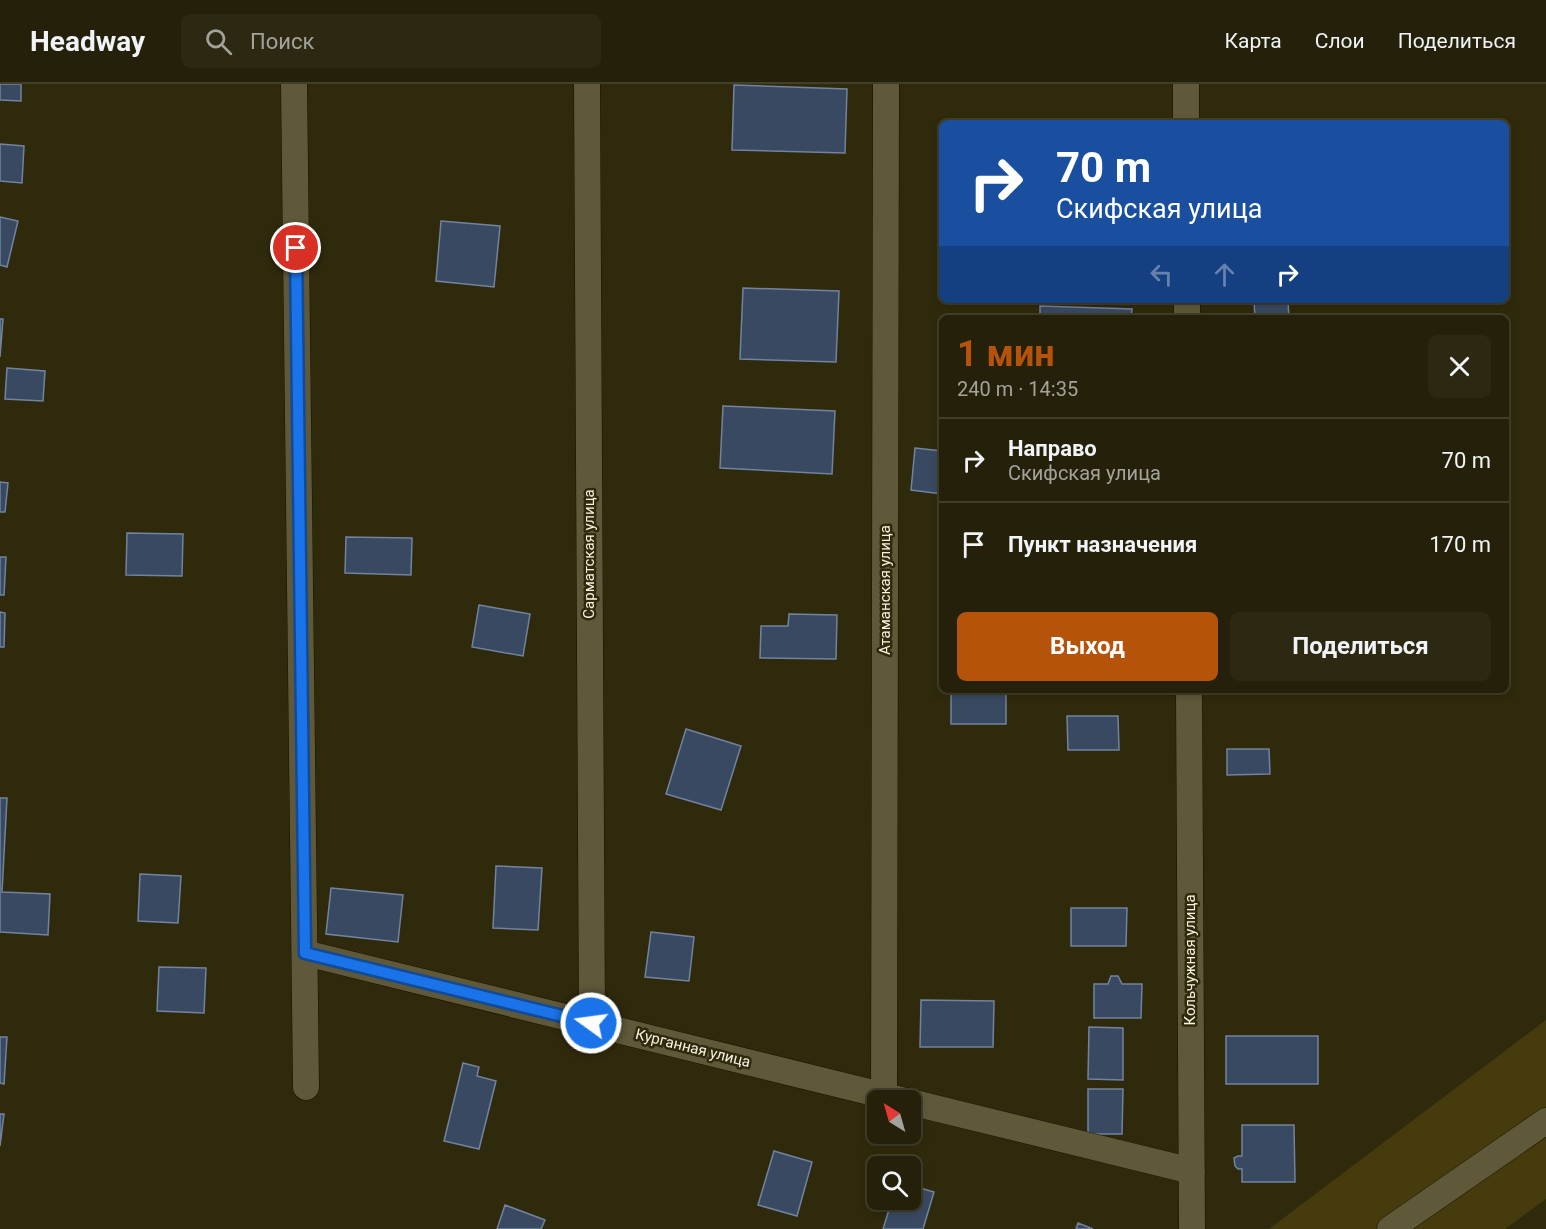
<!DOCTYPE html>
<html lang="ru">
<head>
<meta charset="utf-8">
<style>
	body { margin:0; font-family:Roboto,sans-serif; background:#2c2812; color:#f1f3f6; height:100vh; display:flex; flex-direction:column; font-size:22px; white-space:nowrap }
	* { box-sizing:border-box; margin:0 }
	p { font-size:20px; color:#a3a39c }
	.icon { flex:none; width:33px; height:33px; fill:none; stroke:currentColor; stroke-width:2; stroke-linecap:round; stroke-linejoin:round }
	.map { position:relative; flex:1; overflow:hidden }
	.panel { position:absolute; left:939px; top:231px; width:570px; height:378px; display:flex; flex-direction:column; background:#242009; border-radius:9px; box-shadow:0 3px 9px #0003,0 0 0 2px #413e2a }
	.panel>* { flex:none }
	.guide { position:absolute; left:939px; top:36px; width:570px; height:183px; border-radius:9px; box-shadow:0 3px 9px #0003,0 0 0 2px #413e2a; background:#1a4fa0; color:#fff; overflow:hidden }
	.needle { width:39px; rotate:323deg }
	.buttons { position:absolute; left:867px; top:1006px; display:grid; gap:12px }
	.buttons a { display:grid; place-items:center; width:54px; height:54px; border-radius:9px; background:#242009; box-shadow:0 3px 9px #0003,0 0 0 2px #413e2a; font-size:30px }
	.pin { position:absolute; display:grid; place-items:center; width:51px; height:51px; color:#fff; margin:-26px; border:3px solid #fff; border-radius:50%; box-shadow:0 2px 6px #0007 }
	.me { position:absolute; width:66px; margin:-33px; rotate:284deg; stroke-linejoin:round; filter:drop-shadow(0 0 4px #0008) }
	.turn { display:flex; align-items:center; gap:21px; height:126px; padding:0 18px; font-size:27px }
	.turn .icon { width:78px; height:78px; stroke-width:2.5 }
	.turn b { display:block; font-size:42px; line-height:51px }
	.lanes { display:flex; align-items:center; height:57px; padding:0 18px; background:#0003; justify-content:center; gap:30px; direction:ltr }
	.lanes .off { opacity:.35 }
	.round { display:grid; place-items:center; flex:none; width:63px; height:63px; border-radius:9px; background:#2c2812 }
	.head { display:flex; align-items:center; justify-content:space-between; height:102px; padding:0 18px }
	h1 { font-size:36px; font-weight:700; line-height:45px; color:#b45309 }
	.button { display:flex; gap:12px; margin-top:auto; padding:12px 18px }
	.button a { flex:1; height:69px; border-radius:9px; background:#b45309; color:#fff; font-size:24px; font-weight:700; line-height:69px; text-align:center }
	.button a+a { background:#2c2812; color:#f1f3f6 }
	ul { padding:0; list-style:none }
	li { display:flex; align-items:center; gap:18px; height:84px; padding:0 18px; border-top:2px solid #413e2a }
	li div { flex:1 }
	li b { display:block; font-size:22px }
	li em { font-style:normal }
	header { display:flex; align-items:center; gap:36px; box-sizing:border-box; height:84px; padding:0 30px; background:#242009; border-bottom:2px solid #413e2a }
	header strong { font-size:28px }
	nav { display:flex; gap:33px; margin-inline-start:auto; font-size:21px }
	.search { width:420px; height:54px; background:#2c2812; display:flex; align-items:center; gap:15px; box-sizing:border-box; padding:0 21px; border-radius:9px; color:#a3a39c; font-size:22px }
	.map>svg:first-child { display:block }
	.green { fill:#453b0c }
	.building { fill:#394961; stroke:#72839f; stroke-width:1.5 }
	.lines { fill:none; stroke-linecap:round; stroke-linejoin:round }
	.minor-casing { stroke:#191200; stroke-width:27 }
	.minor { stroke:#5f593a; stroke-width:26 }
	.route-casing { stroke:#114b97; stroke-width:15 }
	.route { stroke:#1a73e8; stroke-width:10 }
	.labels { text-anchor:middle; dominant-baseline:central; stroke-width:5; stroke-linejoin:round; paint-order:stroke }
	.street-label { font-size:15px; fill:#f7f3e2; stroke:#302a0c }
</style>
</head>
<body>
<header>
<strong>Headway</strong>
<div class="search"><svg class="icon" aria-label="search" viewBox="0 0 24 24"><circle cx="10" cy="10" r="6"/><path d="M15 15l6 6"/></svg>Поиск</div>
<nav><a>Карта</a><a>Слои</a><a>Поделиться</a></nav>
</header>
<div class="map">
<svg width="1546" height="1145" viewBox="0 0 1546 1145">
	<rect width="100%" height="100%" fill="#302a0c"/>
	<path class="green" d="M 1546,936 L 1546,1115 L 1505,1145 L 1269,1145 Z"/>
	<path class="building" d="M 0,0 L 21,0 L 21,17 L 0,16 Z
		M 734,1 L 847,5 L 845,69 L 732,66 Z
		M 0,60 L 24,62 L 22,99 L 0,97 Z
		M 0,133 L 18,137 L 7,183 L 0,181 Z
		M 441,137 L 500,142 L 494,203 L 436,197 Z
		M 743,204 L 839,207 L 836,278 L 740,275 Z
		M 1254,217 L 1288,217 L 1289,234 L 1255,234 Z
		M 1040,222 L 1132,225 L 1131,234 L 1040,234 Z
		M 0,235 L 3,235 L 0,273 Z
		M 940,282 L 942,282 L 942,334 L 939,334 Z
		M 7,284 L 45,287 L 43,317 L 5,315 Z
		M 723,322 L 835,327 L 832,390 L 720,384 Z
		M 915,364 L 942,367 L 942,410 L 911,406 Z
		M 0,398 L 8,399 L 5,428 L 0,428 Z
		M 127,449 L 183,450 L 182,492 L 126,491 Z
		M 346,453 L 412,454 L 411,491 L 345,489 Z
		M 0,473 L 6,473 L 4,511 L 0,511 Z
		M 479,521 L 530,530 L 523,572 L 472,563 Z
		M 0,528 L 5,529 L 4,563 L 0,563 Z
		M 789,530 L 837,531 L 836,575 L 760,574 L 761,542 L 788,542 Z
		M 951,606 L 1006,606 L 1006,640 L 951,640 Z
		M 1068,606 L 1129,606 L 1129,608 L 1068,607 Z
		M 1067,632 L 1118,632 L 1119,666 L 1068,666 Z
		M 686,645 L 741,662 L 721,726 L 666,710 Z
		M 1227,665 L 1269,665 L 1270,690 L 1227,691 Z
		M 0,714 L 7,714 L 2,808 L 50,810 L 48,851 L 0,848 Z
		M 496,782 L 542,784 L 538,846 L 493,844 Z
		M 140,790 L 181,792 L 178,839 L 138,837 Z
		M 331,804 L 403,811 L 398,858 L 326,850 Z
		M 1071,824 L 1127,824 L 1126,862 L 1071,862 Z
		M 651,848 L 694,853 L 689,897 L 645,893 Z
		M 159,883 L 206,884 L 204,929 L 157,927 Z
		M 1111,892 L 1118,892 L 1122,900 L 1142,900 L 1141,934 L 1094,934 L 1094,900 L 1108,900 Z
		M 921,916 L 994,917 L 993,963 L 920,963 Z
		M 1089,943 L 1123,944 L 1123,996 L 1088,995 Z
		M 1226,952 L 1318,952 L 1318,1000 L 1226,1000 Z
		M 0,953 L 7,953 L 4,1000 L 0,999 Z
		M 463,979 L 479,983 L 477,992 L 496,997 L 479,1065 L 444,1057 Z
		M 1088,1005 L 1123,1005 L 1122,1050 L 1088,1050 Z
		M 0,1030 L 4,1030 L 0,1062 Z
		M 1242,1041 L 1294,1041 L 1295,1098 L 1242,1098 L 1242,1085 L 1238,1085 L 1235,1082 L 1234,1074 L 1238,1072 L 1242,1072 Z
		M 774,1067 L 812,1078 L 797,1132 L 758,1121 Z
		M 910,1101 L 934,1108 L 923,1145 L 883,1145 L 892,1116 L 910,1116 Z
		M 505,1121 L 545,1136 L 541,1145 L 497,1145 Z
		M 1078,1139 L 1093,1145 L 1076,1145 Z"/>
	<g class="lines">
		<defs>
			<path id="minor" d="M 294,0 L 306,1003
				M 587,0 L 592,939
				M 1186,0 L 1186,39
				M 1187,216 L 1187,234
				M 1189,606 L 1192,1145
				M 305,869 L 906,1017
				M 884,1012 L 886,0
				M 910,1018 L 1192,1087
				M 1390,1145 L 1546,1037"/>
		</defs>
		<use href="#minor" class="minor-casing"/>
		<use href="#minor" class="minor"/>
	</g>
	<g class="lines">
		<defs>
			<path id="route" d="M 296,164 L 305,869 L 591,939"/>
		</defs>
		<use href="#route" class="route-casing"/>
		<use href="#route" class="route"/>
	</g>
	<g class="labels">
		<g class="street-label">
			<text transform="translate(589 470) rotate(-90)">Сарматская улица</text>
			<text transform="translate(885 506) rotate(-90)">Атаманская улица</text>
			<text transform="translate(1190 876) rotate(-90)">Кольчужная улица</text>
			<text transform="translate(693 964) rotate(14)">Курганная улица</text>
		</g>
	</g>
</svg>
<div class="buttons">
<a><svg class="needle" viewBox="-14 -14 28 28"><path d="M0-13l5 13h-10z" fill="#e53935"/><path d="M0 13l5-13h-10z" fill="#a3a39c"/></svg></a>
<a><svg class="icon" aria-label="search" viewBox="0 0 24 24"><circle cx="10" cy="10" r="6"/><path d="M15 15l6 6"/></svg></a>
</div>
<div class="pin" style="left:296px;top:164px;background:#d93025"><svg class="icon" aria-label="arrive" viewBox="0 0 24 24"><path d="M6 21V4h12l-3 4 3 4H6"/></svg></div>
<svg class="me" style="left:591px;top:939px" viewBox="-20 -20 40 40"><circle r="17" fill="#1a73e8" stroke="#fff" stroke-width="3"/><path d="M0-11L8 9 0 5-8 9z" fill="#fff"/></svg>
<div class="guide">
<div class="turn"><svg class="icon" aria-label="right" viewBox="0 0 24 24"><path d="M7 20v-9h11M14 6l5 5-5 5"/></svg><div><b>70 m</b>Скифская улица</div></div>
<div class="lanes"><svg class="icon off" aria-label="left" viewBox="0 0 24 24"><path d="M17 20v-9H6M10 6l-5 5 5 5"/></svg><svg class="icon off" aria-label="ahead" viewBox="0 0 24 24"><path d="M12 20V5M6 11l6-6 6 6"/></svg><svg class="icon" aria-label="right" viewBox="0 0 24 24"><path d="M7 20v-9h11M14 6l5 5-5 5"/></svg></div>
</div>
<section class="panel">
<div class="head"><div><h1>1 мин</h1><p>240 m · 14:35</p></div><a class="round"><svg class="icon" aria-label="close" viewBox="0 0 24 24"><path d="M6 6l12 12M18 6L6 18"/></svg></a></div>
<ul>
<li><svg class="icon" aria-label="right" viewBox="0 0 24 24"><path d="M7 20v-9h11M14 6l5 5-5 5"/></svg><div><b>Направо</b><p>Скифская улица</p></div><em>70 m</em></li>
<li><svg class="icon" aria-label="arrive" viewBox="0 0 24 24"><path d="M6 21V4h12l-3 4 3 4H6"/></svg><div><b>Пункт назначения</b></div><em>170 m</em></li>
</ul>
<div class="button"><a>Выход</a><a>Поделиться</a></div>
</section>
</div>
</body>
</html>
